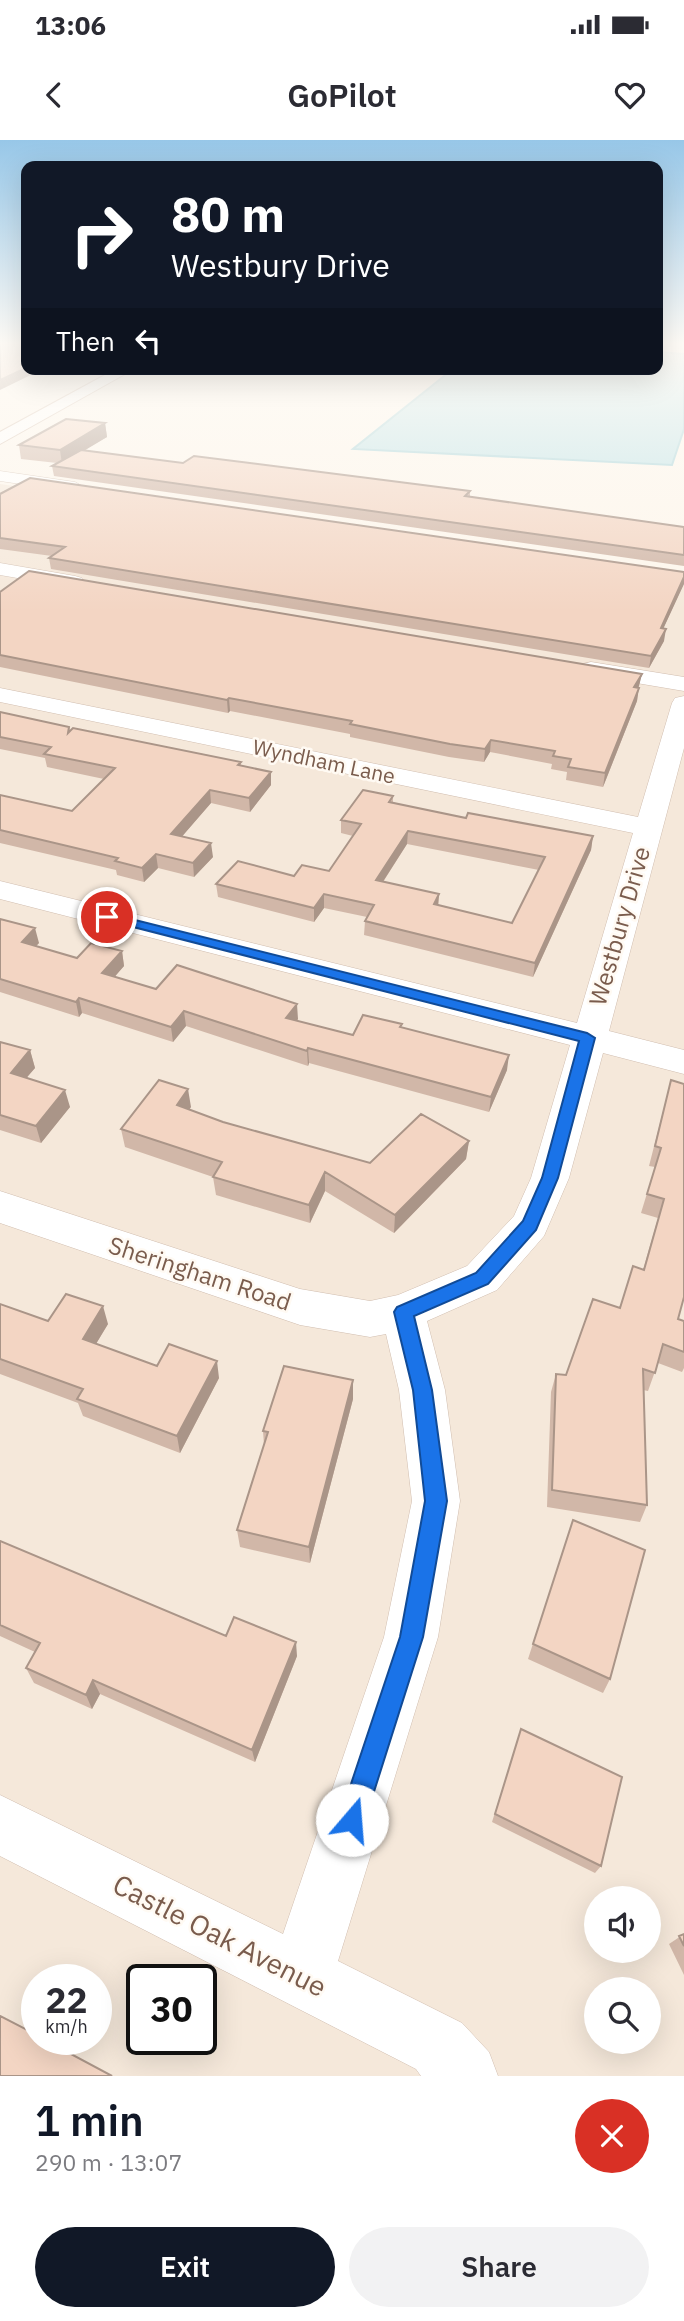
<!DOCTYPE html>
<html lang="en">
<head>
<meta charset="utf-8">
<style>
	body { margin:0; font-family:"IBM Plex Sans",sans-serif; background:#f2f2f3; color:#2b2b33; height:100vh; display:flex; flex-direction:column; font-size:26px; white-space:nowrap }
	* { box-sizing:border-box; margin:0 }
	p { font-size:23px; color:#7c7c81 }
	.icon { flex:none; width:38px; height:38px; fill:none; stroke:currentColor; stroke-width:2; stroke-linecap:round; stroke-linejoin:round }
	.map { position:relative; height:1936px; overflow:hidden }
	.panel { display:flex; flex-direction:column; background:#fff; flex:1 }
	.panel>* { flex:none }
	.banner { position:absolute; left:21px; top:21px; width:642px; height:214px; border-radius:14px; box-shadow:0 7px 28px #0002; background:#111827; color:#fff; overflow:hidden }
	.tools { position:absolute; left:584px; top:1746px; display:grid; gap:14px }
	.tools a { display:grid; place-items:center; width:77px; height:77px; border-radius:50%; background:#fff; box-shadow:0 7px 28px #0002; font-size:35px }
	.speed { position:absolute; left:21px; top:1824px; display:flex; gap:14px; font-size:35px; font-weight:700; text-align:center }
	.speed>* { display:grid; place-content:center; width:91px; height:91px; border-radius:50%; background:#fff; box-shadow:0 7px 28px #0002; line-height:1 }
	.speed small { font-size:18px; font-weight:400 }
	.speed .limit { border:4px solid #111; border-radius:10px; background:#fff; color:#111 }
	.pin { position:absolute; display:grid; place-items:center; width:60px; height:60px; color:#fff; margin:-30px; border:4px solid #fff; border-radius:50%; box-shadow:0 2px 7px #0007 }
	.me { position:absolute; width:77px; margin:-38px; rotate:18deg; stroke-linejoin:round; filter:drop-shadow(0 0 5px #0008) }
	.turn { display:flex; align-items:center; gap:24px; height:147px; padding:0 35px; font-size:32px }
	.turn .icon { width:91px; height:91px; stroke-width:2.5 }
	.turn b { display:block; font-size:49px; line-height:60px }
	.then { display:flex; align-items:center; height:66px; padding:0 35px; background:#0003; gap:14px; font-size:26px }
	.round { display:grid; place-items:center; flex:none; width:74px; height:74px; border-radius:37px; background:#f2f2f3 }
	.overview { display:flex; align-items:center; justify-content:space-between; height:119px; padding:0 35px }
	h1 { font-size:42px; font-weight:600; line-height:52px; color:#111827 }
	.cta { display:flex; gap:14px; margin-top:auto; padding:14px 35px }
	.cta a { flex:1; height:80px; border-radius:42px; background:#111827; color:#fff; font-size:28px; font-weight:600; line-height:80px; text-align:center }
	.cta a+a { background:#f2f2f3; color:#2b2b33 }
	.status { display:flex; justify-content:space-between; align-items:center; height:49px; padding:0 35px; background:#fff; direction:ltr }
	.status svg { height:19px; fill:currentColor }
	header { display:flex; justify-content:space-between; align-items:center; height:91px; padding:0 35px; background:#fff; font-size:32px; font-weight:600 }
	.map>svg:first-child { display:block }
	.residential { fill:#f5e8da; fill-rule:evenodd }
	.water { fill:#bfe3e8; stroke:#a5d3da; stroke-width:2 }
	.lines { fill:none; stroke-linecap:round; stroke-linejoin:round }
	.street-casing { stroke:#d1beb0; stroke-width:1 }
	.secondary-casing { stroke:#d6c0b0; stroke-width:2 }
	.street { fill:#fff; fill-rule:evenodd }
	.secondary { fill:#fff; fill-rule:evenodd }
	.wall { fill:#d1b7a8; fill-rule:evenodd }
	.shaded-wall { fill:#aa9588 }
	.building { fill:#f3d5c3; stroke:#aa9588; stroke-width:2; fill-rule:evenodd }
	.route { fill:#1a73e8; stroke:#114b97; stroke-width:2 }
	.labels { text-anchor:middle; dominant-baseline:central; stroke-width:5; stroke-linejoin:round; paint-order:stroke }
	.far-street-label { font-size:21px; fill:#7a5c4d; stroke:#fffaf3 }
	.street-label { font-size:24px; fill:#7a5c4d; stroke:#fffaf3 }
	.near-street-label { font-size:28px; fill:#7a5c4d; stroke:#fffaf3 }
</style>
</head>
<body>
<div class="status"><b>13:06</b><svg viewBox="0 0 49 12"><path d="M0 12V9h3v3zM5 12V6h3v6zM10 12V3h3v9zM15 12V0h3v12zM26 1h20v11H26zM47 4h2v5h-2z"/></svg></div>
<header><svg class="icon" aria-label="back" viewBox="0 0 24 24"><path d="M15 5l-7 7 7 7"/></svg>GoPilot<svg class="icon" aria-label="heart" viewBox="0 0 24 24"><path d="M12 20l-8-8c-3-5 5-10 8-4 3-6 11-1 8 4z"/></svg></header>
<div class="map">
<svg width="684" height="1936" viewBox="0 0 684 1936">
	<rect width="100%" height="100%" fill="#fdf6ec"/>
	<path class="residential" d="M 0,344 L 684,444 L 684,1936 L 0,1936 ZM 597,1759 L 649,1759 L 649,1811 L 597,1811 ZM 37,1839 L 96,1839 L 96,1899 L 37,1899 ZM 142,1839 L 201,1839 L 201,1899 L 142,1899 ZM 597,1850 L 649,1850 L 649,1902 L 597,1902 Z"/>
	<path class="water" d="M 658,212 L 684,214 L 684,289 L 672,325 L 353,309 L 453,229 L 658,229 Z"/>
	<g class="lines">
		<defs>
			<path id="street" d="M 0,331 L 75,342 L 84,347 L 75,352 L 0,341 Z
				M 0,423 L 75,436 L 82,438 L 85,442 L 82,446 L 75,448 L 0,435 Z
				M 591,522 L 684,537 L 684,551 L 583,534 L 579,529 L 583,524 Z
				M 0,548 L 638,677 L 672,563 L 675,558 L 684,556 L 684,608 L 609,891 L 684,910 L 684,934 L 603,913 L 569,1038 L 544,1096 L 497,1150 L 427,1181 L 445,1250 L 460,1361 L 438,1497 L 338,1821 L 462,1883 L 489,1912 L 498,1936 L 421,1936 L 416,1929 L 0,1716 L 0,1655 L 283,1794 L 384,1497 L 412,1361 L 399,1250 L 386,1194 L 370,1197 L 300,1185 L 0,1083 L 0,1051 L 300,1149 L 370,1161 L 398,1155 L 467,1126 L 514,1076 L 531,1038 L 570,905 L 0,759 L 0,741 L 577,883 L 633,693 L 0,562 Z"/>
			<path id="secondary" d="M 116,229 L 134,229 L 0,304 L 0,292 Z"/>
		</defs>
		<use href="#street" class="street-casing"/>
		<use href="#secondary" class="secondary-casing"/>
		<use href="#street" class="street"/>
		<use href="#secondary" class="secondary"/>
	</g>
	<path class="wall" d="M 105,283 L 107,297 L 84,310 L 183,323 L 470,351 L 470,357 L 684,387 L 684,426 L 54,336 L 52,326 L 57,323 L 21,319 L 19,305 Z
		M 0,354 L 684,432 L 684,443 L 663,489 L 664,501 L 649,528 L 51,429 L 49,418 L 52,416 L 0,409 Z
		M 0,452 L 642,534 L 638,548 L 637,561 L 603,647 L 566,640 L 567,632 L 551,629 L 552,624 L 490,612 L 484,622 L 449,617 L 350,597 L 350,594 L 230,571 L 228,573 L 0,527 Z
		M 0,572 L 69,587 L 70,591 L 241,622 L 241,626 L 271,645 L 250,672 L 211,663 L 182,696 L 213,717 L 194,737 L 158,728 L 144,742 L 117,735 L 116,730 L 0,703 L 0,655 L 72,671 L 104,639 L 47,627 L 45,618 L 0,609 Z
		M 393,656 L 393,663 L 466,678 L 593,696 L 591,710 L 533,837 L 364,795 L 365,781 L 367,777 L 324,768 L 314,782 L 218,757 L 216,744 L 329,731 L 353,696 L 341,693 L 341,680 ZM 407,704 L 539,730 L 512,783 L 438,765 L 439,754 L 383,742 Z
		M 0,779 L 39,803 L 36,806 L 77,818 L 122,811 L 124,826 L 114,837 L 156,849 L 298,879 L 296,881 L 353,895 L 401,888 L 507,930 L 489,972 L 309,923 L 308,926 L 186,886 L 173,902 L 82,873 L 79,877 L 0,852 Z
		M 0,902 L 30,910 L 35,928 L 27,937 L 70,967 L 41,1003 L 0,990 Z
		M 671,940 L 678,1179 L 684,1181 L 684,1228 L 682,1232 L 658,1223 L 648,1251 L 643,1250 L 647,1365 L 640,1382 L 547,1367 L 551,1252 L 556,1234 L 566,1235 L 620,1168 L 643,1130 L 658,1078 L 641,1073 L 655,1027 L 649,1026 Z
		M 191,967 L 189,970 L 223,982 L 370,1023 L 469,1001 L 466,1019 L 394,1093 L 325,1051 L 310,1083 L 216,1055 L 213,1037 L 125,1007 L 121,989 Z
		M 0,1164 L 48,1181 L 108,1184 L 96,1204 L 157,1226 L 219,1238 L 180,1313 L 83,1276 L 78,1263 L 0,1234 Z
		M 353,1240 L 353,1259 L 310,1423 L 240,1407 L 237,1390 L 264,1305 L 263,1291 Z
		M 573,1380 L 610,1539 L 603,1553 L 528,1519 Z
		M 0,1401 L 226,1496 L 297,1516 L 255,1622 L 100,1554 L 92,1569 L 34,1543 L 26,1528 L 35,1512 L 0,1496 Z
		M 521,1589 L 601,1726 L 595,1733 L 492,1682 Z
		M 684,1794 L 684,1835 L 669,1804 Z"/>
	<path class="shaded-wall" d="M 26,228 L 26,229 L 43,229 L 0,250 L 0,240 Z
		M 105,283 L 107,297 L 62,324 L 60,310 Z
		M 684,437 L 684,444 L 658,500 L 661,488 Z
		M 666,489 L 664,501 L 649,528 L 651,516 Z
		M 642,534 L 639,546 L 632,560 L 634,547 Z
		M 639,548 L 637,561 L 603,647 L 605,633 Z
		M 229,558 L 230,571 L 228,573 L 227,560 Z
		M 491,600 L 490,612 L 484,622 L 485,609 Z
		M 271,632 L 271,645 L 250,672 L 249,658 Z
		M 210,650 L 211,663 L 173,707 L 171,694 Z
		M 408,691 L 407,704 L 375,754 L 376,740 Z
		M 593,696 L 591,710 L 533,837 L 535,823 Z
		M 211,703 L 213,717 L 194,737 L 193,723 Z
		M 156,714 L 158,728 L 144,742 L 142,728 Z
		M 324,754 L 324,768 L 314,782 L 314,768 Z
		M 439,754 L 438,768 L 434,764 Z
		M 35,788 L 39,803 L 25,817 L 22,802 Z
		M 122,811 L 124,826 L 105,848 L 102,833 Z
		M 79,858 L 82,873 L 79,877 L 76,862 Z
		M 297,864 L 298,879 L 287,893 L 286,878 Z
		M 184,871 L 186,886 L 173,902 L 171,887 Z
		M 308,908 L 309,923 L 308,926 L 307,911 Z
		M 30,910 L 35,928 L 16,950 L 11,933 Z
		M 509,915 L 507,930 L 489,972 L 491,957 Z
		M 188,949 L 191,967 L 179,983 L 177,965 Z
		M 65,950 L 70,967 L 41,1003 L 36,986 Z
		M 469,1001 L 466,1019 L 394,1093 L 395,1075 Z
		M 325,1032 L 325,1051 L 310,1083 L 309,1065 Z
		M 103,1166 L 108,1184 L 88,1217 L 83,1199 Z
		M 217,1221 L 219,1238 L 180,1313 L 177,1296 Z
		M 353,1240 L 353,1259 L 310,1423 L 309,1407 Z
		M 296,1502 L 297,1516 L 255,1622 L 252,1610 Z
		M 93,1540 L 100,1554 L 92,1569 L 86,1555 Z"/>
	<path class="building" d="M 0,201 L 26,201 L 26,228 L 0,240 Z
		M 66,279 L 105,283 L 60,310 L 19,305 Z
		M 81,310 L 183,323 L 194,316 L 470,351 L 465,356 L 684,387 L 684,415 L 52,326 Z
		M 30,338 L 684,432 L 684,437 L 661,488 L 666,489 L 651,516 L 49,418 L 65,407 L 0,398 L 0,354 Z
		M 29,431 L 642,534 L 634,547 L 639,548 L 605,633 L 568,627 L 571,619 L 553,616 L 555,611 L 491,600 L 485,609 L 450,604 L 350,584 L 352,581 L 229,558 L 227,560 L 0,515 L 0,452 Z
		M 0,572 L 69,587 L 68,593 L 73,588 L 241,622 L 238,625 L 271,632 L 249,658 L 210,650 L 171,694 L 211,703 L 193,723 L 156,714 L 142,728 L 115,721 L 118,718 L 0,690 L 0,655 L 72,671 L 115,628 L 44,614 L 51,607 L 0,597 Z
		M 363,650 L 393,656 L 389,662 L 466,678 L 468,673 L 593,696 L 535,823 L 365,781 L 374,765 L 324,754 L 314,768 L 216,744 L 238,721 L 294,736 L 302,725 L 329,731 L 361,684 L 341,680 ZM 408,691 L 545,717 L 512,783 L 434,764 L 439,754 L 376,740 Z
		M 0,779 L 35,788 L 22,802 L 77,818 L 91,803 L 122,811 L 102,833 L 156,849 L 177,825 L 297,864 L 286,878 L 353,895 L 363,875 L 402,884 L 400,887 L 509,915 L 491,957 L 308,908 L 307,911 L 184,871 L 171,887 L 79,858 L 76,862 L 0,839 Z
		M 0,902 L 30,910 L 11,933 L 65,950 L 36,986 L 0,975 Z
		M 159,940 L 188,949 L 177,965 L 223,982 L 370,1023 L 421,974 L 469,1001 L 395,1075 L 325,1032 L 309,1065 L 213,1037 L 222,1022 L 121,989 Z
		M 671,940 L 684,944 L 684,1157 L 678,1179 L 684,1181 L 684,1212 L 663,1204 L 655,1233 L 643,1229 L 647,1365 L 552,1350 L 556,1234 L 566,1235 L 593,1159 L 620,1168 L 633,1126 L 644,1130 L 664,1059 L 647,1054 L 661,1008 L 655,1006 Z
		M 66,1154 L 103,1166 L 83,1199 L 157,1226 L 169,1204 L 217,1221 L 177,1296 L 77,1259 L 83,1249 L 0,1219 L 0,1164 L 48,1181 Z
		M 284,1226 L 353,1240 L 309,1407 L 237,1390 L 268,1292 L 263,1291 Z
		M 573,1380 L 645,1410 L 610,1539 L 533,1504 Z
		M 0,1401 L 226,1496 L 234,1477 L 296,1502 L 252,1610 L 93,1540 L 86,1555 L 26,1528 L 40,1503 L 0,1485 Z
		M 521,1589 L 622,1637 L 601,1726 L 495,1674 Z
		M 684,1794 L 684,1806 L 679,1796 Z
		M 0,1876 L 37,1895 L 37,1899 L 43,1899 L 112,1936 L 0,1936 Z"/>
	<linearGradient id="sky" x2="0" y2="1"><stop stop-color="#97c7e8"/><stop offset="0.43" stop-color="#fefbf6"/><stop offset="1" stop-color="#fefbf6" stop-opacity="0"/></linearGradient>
	<rect width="684" height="472" fill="url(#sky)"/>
	<path class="route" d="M 107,773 L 587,893 L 595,898 L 558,1038 L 536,1090 L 488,1144 L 414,1176 L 432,1250 L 447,1361 L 423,1497 L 365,1680 L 361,1689 L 352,1692 L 343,1689 L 339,1680 L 400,1497 L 425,1361 L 413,1250 L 394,1172 L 397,1167 L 476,1133 L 523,1081 L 542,1038 L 579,901 L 102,779 L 100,777 Z"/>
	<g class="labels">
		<g class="far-street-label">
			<text transform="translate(324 621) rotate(12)">Wyndham Lane</text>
		</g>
		<g class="street-label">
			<text transform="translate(619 786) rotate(-74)">Westbury Drive</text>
			<text transform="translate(200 1133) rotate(18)">Sheringham Road</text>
		</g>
		<g class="near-street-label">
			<text transform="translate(220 1795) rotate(27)">Castle Oak Avenue</text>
		</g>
	</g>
</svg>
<div class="tools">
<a><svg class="icon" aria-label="sound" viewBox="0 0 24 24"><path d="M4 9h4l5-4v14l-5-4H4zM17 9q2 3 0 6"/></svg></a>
<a><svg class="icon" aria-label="search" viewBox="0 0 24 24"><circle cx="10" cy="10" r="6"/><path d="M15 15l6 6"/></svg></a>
</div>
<div class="speed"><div>22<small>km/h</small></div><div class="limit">30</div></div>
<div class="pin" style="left:107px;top:777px;background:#d93025"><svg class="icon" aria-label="arrive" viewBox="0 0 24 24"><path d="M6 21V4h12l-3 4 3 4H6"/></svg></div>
<svg class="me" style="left:352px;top:1680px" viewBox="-20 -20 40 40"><circle r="19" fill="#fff"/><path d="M0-13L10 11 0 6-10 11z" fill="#1a73e8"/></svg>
<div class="banner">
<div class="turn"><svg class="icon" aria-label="right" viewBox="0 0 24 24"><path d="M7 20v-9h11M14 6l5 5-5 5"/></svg><div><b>80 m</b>Westbury Drive</div></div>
<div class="then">Then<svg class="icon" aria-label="left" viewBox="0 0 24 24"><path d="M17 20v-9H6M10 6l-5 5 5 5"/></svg></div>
</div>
</div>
<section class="panel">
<div class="overview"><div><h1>1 min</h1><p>290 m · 13:07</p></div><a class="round" style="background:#d93025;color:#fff"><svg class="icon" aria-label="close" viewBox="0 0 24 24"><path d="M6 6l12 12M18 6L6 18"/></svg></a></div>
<div class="cta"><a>Exit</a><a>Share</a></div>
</section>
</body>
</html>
